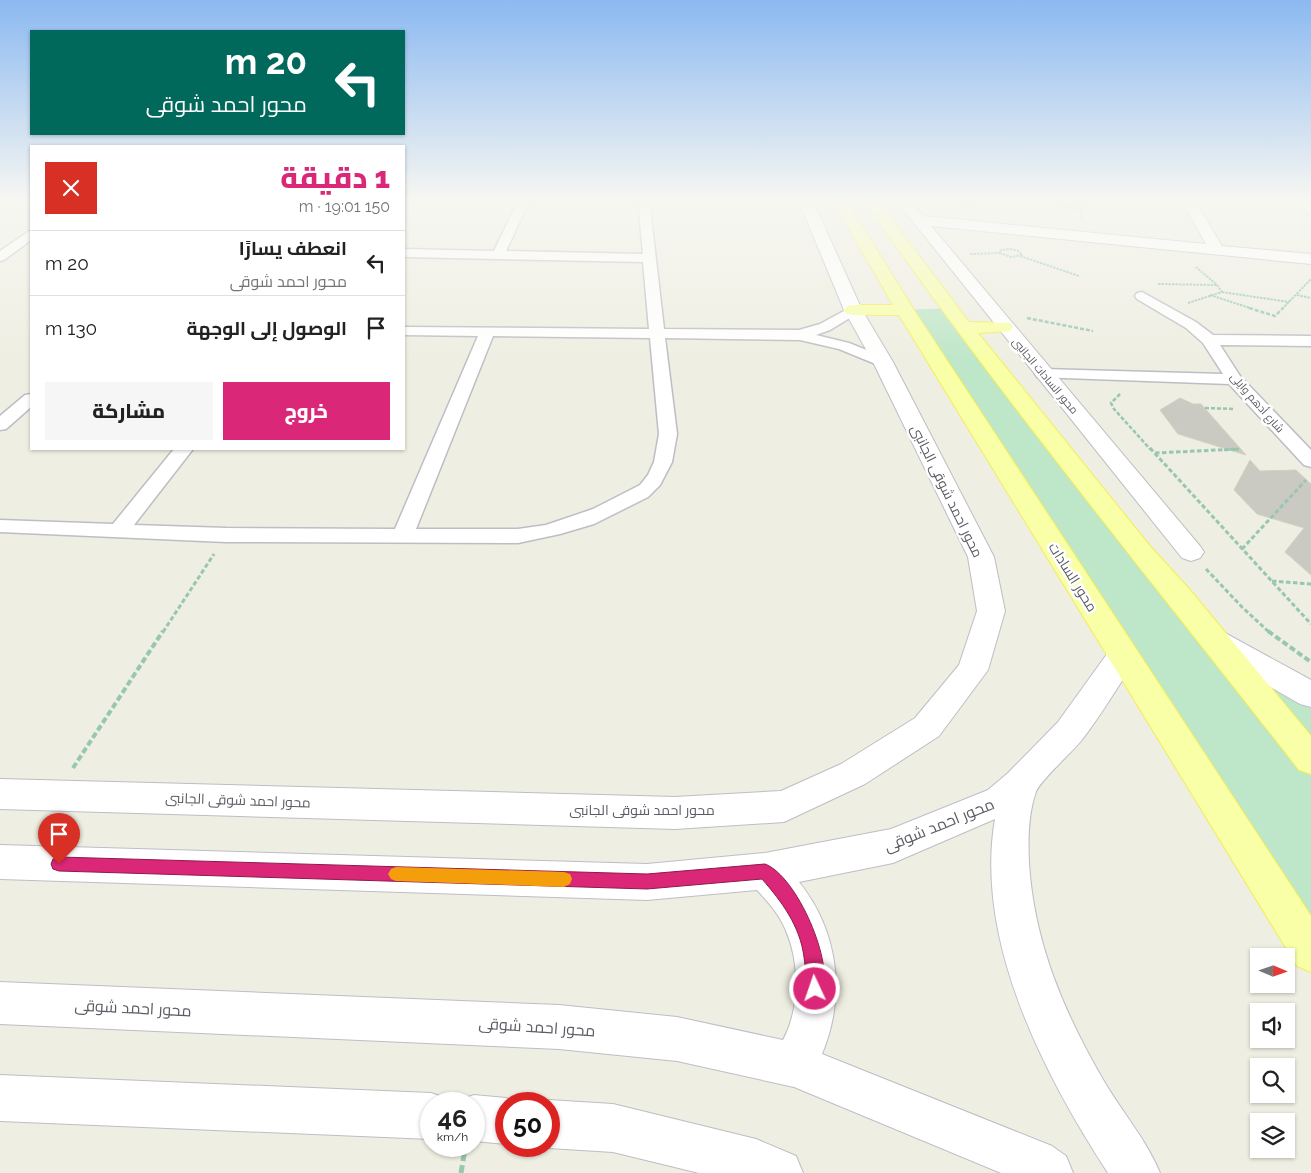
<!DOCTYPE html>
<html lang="ar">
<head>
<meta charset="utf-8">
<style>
	body { margin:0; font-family:Raleway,Cairo,sans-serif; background:#f6f6f6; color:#222; direction:rtl; height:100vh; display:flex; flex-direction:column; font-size:19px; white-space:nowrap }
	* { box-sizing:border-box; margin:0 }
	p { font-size:16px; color:#767676 }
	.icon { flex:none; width:28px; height:28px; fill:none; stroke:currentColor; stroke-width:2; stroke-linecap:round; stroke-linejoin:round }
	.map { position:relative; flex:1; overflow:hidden; direction:ltr }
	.details { position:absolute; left:30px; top:145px; width:375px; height:305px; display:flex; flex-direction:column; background:#fff; border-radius:0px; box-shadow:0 1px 4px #0004; direction:rtl }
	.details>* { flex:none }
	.banner { position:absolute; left:30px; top:30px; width:375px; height:105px; border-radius:0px; box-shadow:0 1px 4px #0004; direction:rtl; background:#00695c; color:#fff; overflow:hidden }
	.needle { width:32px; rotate:92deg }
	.tools { position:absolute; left:1250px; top:948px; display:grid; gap:10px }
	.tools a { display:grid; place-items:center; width:45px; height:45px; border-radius:0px; background:#fff; box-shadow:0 1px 4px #0004; font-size:25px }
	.speed { position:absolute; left:420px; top:1092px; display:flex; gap:10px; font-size:25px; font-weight:700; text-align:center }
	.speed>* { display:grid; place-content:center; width:65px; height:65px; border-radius:50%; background:#fff; box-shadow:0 1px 4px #0004; line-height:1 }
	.speed small { font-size:12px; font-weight:400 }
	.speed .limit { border:8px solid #d22; background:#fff; color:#111 }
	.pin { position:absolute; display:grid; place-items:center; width:42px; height:42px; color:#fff; margin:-51px -21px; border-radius:50% 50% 50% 0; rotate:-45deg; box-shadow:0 0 5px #0007 }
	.pin .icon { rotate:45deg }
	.me { position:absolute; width:55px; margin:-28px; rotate:357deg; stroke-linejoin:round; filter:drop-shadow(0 0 4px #0008) }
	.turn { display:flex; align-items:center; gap:18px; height:105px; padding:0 15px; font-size:22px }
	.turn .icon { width:65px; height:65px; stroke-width:2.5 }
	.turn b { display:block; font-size:35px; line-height:42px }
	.round { display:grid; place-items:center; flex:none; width:52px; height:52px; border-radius:0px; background:#f6f6f6 }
	.head { display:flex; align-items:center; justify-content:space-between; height:85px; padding:0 15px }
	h1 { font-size:30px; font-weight:800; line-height:38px; color:#db2777 }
	.button { display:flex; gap:10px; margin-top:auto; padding:10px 15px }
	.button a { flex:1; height:58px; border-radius:0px; background:#db2777; color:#fff; font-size:20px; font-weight:800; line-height:58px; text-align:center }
	.button a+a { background:#f6f6f6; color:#222 }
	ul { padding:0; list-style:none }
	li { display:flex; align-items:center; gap:15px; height:65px; padding:0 15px; border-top:1px solid #e0e0e0 }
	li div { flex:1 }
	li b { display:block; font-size:19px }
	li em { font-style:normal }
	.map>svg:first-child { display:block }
	.green { fill:#bee6c8 }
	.building { fill:#cbcac2; stroke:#d3d1c1 }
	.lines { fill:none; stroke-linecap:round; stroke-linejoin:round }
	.minor-casing { stroke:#bdbec4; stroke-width:3 }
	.tertiary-casing { stroke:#bdbec4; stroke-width:2 }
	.secondary-casing { stroke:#bdbec6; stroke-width:2 }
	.primary-casing { stroke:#f4ed56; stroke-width:2 }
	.path-far4 { stroke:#97c7b1; stroke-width:2; stroke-dasharray:2.5 1; stroke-linecap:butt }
	.path-far3 { stroke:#97c7b1; stroke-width:2.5; stroke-dasharray:4 2; stroke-linecap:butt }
	.path-far2 { stroke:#97c7b1; stroke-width:3; stroke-dasharray:4.5 2.5; stroke-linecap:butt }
	.path-far1 { stroke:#97c7b1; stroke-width:4; stroke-dasharray:6 3; stroke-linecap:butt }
	.path { stroke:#97c7b1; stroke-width:5; stroke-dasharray:8 4; stroke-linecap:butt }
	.minor { fill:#fff; fill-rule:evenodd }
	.tertiary { fill:#fff; fill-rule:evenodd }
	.secondary { fill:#fff; fill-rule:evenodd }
	.primary { fill:#f8ffa6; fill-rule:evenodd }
	.route { fill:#db2777; stroke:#8e194d }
	.slow { fill:#f59e0b }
	.labels { text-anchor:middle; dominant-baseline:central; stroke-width:5; stroke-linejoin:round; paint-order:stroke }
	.far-street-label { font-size:11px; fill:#5b5d64; stroke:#fff }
	.street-label { font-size:14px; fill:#5b5d64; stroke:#fff }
	.near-street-label { font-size:16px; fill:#5b5d64; stroke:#fff }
</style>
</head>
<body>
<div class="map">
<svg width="1311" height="1173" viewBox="0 0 1311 1173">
	<rect width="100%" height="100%" fill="#eeeee2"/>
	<path class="green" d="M 950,308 L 1215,641 L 1311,695 L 1311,951 L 905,310 Z"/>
	<path class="building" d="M 1180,398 L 1193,404 L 1201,404 L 1246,455 L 1178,434 L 1160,410 Z
		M 1250,460 L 1260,471 L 1296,470 L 1311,484 L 1311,575 L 1285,552 L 1304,528 L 1257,514 L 1234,490 Z"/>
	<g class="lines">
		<defs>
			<path id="minor" d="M 519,199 L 530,199 L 506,251 L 643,254 L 638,199 L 649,199 L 664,329 L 799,330 L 820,324 L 853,306 L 858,307 L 860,310 L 858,313 L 830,330 L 816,335 L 849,343 L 889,359 L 891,362 L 889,365 L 883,367 L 839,349 L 800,340 L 665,338 L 677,434 L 672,462 L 660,485 L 648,497 L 594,524 L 560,534 L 518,543 L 226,542 L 0,532 L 0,520 L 113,524 L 174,449 L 193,449 L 134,525 L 226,528 L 395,529 L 478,336 L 404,335 L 404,327 L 649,329 L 643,262 L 404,257 L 404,249 L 494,251 ZM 493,336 L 650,338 L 659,434 L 654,462 L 648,475 L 640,485 L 593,509 L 546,525 L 518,529 L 416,529 Z
				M 1297,199 L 1308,199 L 1311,203 L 1311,213 L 1307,212 Z
				M 31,230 L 31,240 L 4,260 L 0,261 L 0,251 Z
				M 1142,292 L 1196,322 L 1213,335 L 1311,336 L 1311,346 L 1220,345 L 1240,376 L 1311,450 L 1311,467 L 1304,465 L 1229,384 L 1037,377 L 1035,374 L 1037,371 L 1043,369 L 1223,374 L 1203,343 L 1186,328 L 1137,299 L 1135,296 L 1137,293 Z
				M 31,394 L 31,407 L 6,429 L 0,430 L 0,416 L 25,395 Z"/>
			<path id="tertiary" d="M 798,199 L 812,199 L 862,310 L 893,362 L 994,557 L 1005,611 L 988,670 L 939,736 L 865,784 L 784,822 L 675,829 L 0,809 L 0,779 L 675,797 L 781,791 L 841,764 L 915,718 L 959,665 L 977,611 L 968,557 L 873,362 L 844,310 Z
				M 895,199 L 908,199 L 923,216 L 1206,244 L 1181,199 L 1194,199 L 1222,246 L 1311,254 L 1311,264 L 931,226 L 1200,546 L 1204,552 L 1200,558 L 1191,561 L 1182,558 Z
				M 0,1075 L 431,1093 L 448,1099 L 449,1104 L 431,1104 L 431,1139 L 0,1121 Z
				M 474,1095 L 506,1098 L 521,1104 L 506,1104 L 506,1144 L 474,1141 L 474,1104 L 456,1104 L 457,1101 Z
				M 549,1100 L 613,1104 L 756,1139 L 796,1156 L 803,1173 L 699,1173 L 613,1152 L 549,1148 L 546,1146 L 549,1146 L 549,1104 L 541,1104 Z"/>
			<path id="secondary" d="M 1215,630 L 1225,633 L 1311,680 L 1311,707 L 1300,704 L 1205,649 L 1200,641 L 1205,633 Z
				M 1123,644 L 1134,647 L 1138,655 L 1134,663 C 1116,689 1100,717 1081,741 C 1072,752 1039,782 1036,792 C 1028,814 1028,841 1029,863 C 1034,943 1065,1015 1105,1083 C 1123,1113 1147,1141 1160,1173 L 1108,1173 C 1044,1075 974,940 995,819 L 893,863 L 799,882 C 839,932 846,996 822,1054 L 1052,1146 L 1066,1156 L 1073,1173 L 1001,1173 L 794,1087 L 677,1061 L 559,1049 L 0,1024 L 0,982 L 559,1005 L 677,1017 L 783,1040 C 800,1009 800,963 786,931 C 780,915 768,902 757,890 L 647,900 L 0,879 L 0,845 L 647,864 L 765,853 L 891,829 L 988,790 L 1008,773 L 1058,722 L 1112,647 Z"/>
			<path id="primary" d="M 832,199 L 845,199 L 914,310 L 1311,916 L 1311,972 L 1297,966 L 899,315 L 853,315 L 847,314 L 844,310 L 847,306 L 853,305 L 893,305 Z
				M 863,199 L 876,199 L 969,322 L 1010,323 L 1013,327 L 1010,331 L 978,333 L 1149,545 L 1190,590 L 1311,736 L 1311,774 L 1299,770 C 1152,581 999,396 863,199 Z"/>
		</defs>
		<use href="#minor" class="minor-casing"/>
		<use href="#tertiary" class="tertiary-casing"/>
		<use href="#secondary" class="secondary-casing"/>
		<use href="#primary" class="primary-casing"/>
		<path class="path-far4" d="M 1049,199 L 1081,211
			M 960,206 L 991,199
			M 1082,218 L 1081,206 L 1091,199
			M 1010,249 L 1019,251 L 1022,255 L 1011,257 L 1000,253 L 1001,250 Z
			M 970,254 L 1000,253
			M 1020,256 L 1079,276
			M 1158,284 L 1217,285
			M 1222,292 L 1289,302
			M 1210,295 L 1253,309
			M 1297,295 L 1311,298
			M 1188,303 L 1222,292 L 1217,285 L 1196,267
			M 1282,309 L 1311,279"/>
		<path class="path-far3" d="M 1249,308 L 1275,316 L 1283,308
			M 1027,318 L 1093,331
			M 1120,394 L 1111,403 L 1114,409 L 1151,450
			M 1205,408 L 1234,409
			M 1224,450 L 1239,449"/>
		<path class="path-far2" d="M 1150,448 L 1311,624
			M 1155,453 L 1239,449
			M 1242,549 L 1306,480
			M 1206,569 L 1242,607 L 1269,632
			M 1272,581 L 1311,584
			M 163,632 L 214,554"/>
		<path class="path-far1" d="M 1268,631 L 1311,662
			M 73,768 L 163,631"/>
		<path class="path" d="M 461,1173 L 465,1149"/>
		<use href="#minor" class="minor"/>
		<use href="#tertiary" class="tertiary"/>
		<use href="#secondary" class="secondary"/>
		<use href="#primary" class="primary"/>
	</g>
	<linearGradient id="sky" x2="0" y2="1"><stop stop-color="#8bb9f1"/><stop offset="0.55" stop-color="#f7f7f2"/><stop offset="1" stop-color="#f7f7f2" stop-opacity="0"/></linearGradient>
	<rect width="1311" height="364" fill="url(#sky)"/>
	<path class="route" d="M 59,857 L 647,874 L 765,864 C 797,876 835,964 822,995 L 815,998 L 809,995 C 805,984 806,969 804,957 C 800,926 782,902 762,879 L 647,889 L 59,871 L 53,869 L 51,864 L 53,859 Z"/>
	<path class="slow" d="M 396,867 L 564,872 L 570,874 L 572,879 L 570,884 L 564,887 L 396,881 L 391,879 L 388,874 L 391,869 Z"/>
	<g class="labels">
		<g class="far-street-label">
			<text transform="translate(1045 376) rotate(50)">محور السادات الجانبى</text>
			<text transform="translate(1257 403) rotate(49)">شارع أدهم وايلى</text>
		</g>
		<g class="street-label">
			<text transform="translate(947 491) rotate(64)">محور احمد شوقى الجانبى</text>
			<text transform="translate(1073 577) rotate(58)">محور السادات</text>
			<text transform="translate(238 800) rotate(2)">محور احمد شوقى الجانبى</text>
			<text x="642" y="810">محور احمد شوقى الجانبى</text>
		</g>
		<g class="near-street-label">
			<text transform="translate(939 825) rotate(-22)">محور احمد شوقى</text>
			<text transform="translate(133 1008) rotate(3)">محور احمد شوقى</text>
			<text transform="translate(537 1027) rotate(4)">محور احمد شوقى</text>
		</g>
	</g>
</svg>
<div class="tools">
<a><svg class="needle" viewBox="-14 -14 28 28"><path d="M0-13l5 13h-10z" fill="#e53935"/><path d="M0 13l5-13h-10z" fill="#767676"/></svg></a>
<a><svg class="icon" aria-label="sound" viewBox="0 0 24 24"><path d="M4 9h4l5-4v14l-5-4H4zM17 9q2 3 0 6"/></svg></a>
<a><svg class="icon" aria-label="search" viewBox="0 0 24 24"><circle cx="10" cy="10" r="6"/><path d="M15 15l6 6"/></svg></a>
<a><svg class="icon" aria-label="layers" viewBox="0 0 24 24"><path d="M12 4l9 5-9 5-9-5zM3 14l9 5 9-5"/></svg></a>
</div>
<div class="speed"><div>46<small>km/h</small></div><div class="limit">50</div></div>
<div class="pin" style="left:59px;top:864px;background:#d93025"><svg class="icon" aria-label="arrive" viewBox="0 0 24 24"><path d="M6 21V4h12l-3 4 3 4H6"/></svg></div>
<svg class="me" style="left:815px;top:989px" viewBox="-20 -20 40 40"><circle r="17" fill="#db2777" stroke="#fff" stroke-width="3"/><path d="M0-11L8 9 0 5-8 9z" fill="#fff"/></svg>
<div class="banner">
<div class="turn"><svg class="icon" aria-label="left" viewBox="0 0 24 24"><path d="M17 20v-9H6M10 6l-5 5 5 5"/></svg><div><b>20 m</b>محور احمد شوقى</div></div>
</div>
<section class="details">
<div class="head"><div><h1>1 دقيقة</h1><p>150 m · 19:01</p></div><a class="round" style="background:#d93025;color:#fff"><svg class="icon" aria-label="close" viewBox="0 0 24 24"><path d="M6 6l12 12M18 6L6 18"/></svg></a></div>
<ul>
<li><svg class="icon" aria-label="left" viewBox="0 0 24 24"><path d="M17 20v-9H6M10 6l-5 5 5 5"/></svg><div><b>انعطف يسارًا</b><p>محور احمد شوقى</p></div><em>20 m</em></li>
<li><svg class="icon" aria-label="arrive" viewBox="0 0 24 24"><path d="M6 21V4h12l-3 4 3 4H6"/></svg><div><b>الوصول إلى الوجهة</b></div><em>130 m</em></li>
</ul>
<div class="button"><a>خروج</a><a>مشاركة</a></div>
</section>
</div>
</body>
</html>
